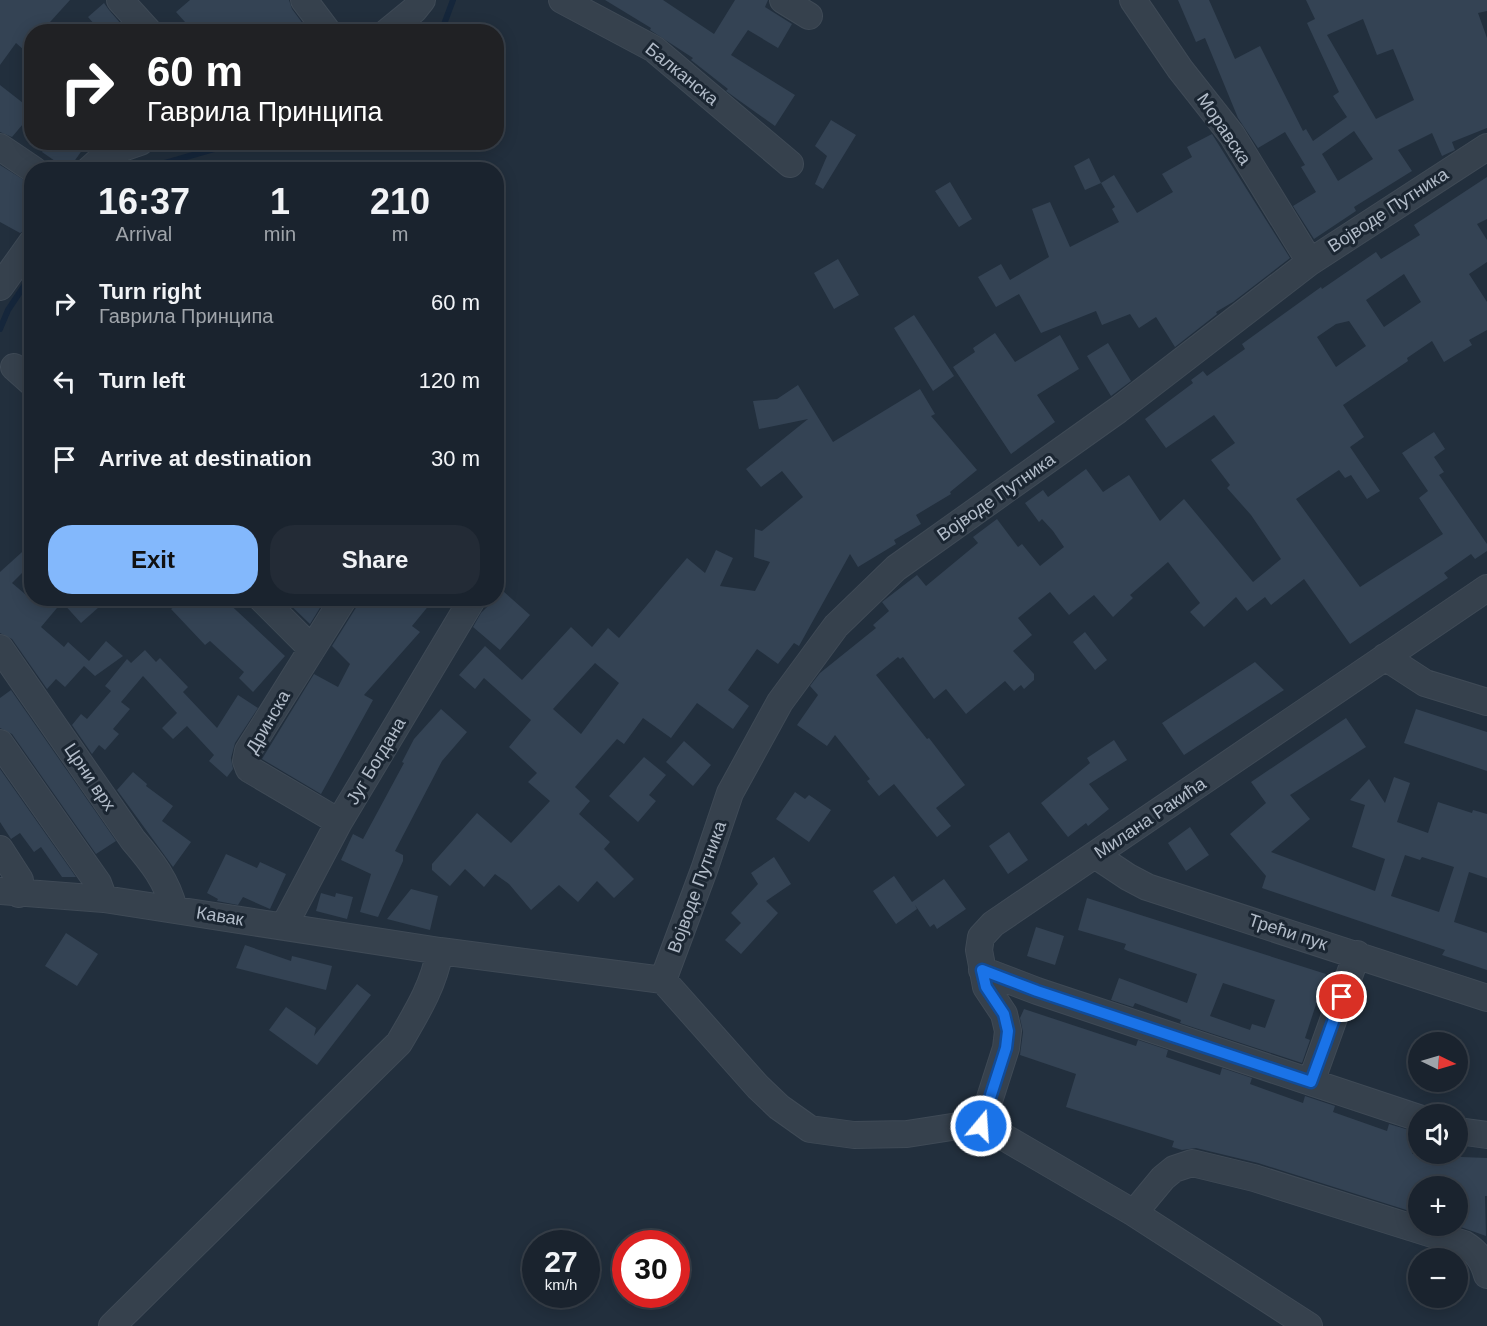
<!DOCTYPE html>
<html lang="en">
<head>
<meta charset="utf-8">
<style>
	body { margin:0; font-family:Helvetica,sans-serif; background:#232b36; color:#f1f3f6; height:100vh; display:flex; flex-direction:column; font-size:22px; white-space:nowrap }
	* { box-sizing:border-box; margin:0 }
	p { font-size:20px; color:#9fa4aa }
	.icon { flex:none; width:33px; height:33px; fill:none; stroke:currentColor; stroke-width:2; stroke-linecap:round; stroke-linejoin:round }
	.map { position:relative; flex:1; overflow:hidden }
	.panel { position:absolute; left:24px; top:162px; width:480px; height:444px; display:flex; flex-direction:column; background:#1a232e; border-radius:24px; box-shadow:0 3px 15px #0003,0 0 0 2px #38404a }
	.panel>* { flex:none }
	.hud { position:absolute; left:24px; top:24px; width:480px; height:126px; border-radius:24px; box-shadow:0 3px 15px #0003,0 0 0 2px #38404a; background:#202124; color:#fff; overflow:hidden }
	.needle { width:39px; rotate:95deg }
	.fabs { position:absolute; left:1408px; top:1032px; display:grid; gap:12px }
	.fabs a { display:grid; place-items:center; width:60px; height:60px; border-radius:50%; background:#1a232e; box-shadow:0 3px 15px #0003,0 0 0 2px #38404a; font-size:30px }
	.speed { position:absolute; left:522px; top:1230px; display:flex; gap:12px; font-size:30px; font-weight:700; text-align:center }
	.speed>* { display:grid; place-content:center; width:78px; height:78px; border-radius:50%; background:#1a232e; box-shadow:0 3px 15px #0003,0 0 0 2px #38404a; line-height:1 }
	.speed small { font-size:15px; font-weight:400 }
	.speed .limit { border:9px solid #d22; background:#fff; color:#111 }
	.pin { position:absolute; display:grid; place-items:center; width:51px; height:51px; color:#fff; margin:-26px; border:3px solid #fff; border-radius:50%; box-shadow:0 2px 6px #0007 }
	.me { position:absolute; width:66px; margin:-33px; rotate:18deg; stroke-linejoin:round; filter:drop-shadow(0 0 4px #0008) }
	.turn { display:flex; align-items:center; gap:21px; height:126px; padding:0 24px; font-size:27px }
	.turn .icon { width:78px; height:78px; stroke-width:2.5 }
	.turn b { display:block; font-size:42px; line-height:51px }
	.eta { display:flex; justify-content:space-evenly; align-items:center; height:102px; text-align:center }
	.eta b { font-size:36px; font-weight:800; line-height:42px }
	.button { display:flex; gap:12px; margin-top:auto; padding:12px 24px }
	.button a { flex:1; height:69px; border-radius:24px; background:#83b8fc; color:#111; font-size:24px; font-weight:800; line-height:69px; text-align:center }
	.button a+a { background:#232b36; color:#f1f3f6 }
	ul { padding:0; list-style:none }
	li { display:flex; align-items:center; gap:18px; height:78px; padding:0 24px }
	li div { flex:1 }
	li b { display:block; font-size:22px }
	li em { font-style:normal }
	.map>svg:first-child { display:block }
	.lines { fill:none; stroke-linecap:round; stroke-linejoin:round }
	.stream { stroke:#15263b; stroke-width:6 }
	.building { fill:#344354; fill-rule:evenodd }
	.minor-casing { stroke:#3f4a56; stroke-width:28 }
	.minor { stroke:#36414d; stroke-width:26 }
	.route-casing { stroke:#114b97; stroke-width:15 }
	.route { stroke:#1a73e8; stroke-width:10 }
	.labels { text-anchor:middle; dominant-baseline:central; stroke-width:6; stroke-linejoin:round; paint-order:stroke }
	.street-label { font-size:18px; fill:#b2bcc9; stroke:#1b2632 }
</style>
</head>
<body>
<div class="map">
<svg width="1487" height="1326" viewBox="0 0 1487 1326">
	<rect width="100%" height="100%" fill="#222f3d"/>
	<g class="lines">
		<path class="stream" d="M 439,32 L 443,27 L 453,0
			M 141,170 L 238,142
			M 0,329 L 8,310 L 32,274"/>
	</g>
	<path class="building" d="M 0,0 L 70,0 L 41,32 L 32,32 L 32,57 L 16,43 L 0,65 Z
		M 190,0 L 289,0 L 292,9 L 309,32 L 174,32 L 185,22 L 176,12 Z
		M 605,0 L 663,0 L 714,34 L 735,0 L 768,0 L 765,7 L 792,24 L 778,48 L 748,30 L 731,55 L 795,95 L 775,126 L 737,99 L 726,91 L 728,89 L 691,60 L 693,58 L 650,30 L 651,28 Z
		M 1178,0 L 1209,0 L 1235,59 L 1260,46 L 1303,131 L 1306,129 L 1313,141 L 1347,117 L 1333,96 L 1339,92 L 1307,23 L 1315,19 L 1306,0 L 1487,0 L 1487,11 L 1478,13 L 1487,38 L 1487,128 L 1452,142 L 1455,150 L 1442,156 L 1432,133 L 1398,150 L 1412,171 L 1354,207 L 1356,211 L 1314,239 L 1293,206 L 1316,192 L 1301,167 L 1305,165 L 1285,132 L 1258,148 L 1238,118 L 1205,38 L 1196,42 ZM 1363,19 L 1377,55 L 1393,49 L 1414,100 L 1376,119 L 1327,35 ZM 1354,131 L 1373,159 L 1338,181 L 1322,154 Z
		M 104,3 L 109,10 L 128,32 L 101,32 L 88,17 Z
		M 0,85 L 32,110 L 32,131 L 23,124 L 12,137 L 0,132 Z
		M 831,120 L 856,135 L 823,189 L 815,184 L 827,156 L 815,146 Z
		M 1212,134 L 1290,258 L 1233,302 L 1216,312 L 1217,314 L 1175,347 L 1156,317 L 1139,328 L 1130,314 L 1102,325 L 1096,311 L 1041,333 L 1019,294 L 996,307 L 978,277 L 1001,264 L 1010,280 L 1049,257 L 1032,209 L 1050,202 L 1070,247 L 1119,222 L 1112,209 L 1115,207 L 1101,183 L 1114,175 L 1137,213 L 1173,192 L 1162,174 L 1192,157 L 1187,147 Z
		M 50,142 L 88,142 L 68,170 L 42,152 Z
		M 1089,158 L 1101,183 L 1085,190 L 1074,166 Z
		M 0,165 L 32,185 L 32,224 L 29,228 L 20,233 L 0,222 Z
		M 1487,177 L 1487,219 L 1477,224 L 1487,240 L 1487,262 L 1469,274 L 1487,302 L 1487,330 L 1469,340 L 1472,345 L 1444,362 L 1432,341 L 1407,358 L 1408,361 L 1343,405 L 1364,437 L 1350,447 L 1380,491 L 1367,499 L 1351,475 L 1345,478 L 1339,470 L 1296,499 L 1360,587 L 1443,534 L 1419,498 L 1428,491 L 1402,453 L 1434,432 L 1445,449 L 1434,457 L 1444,472 L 1439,475 L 1487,544 L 1487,551 L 1475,559 L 1471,554 L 1444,573 L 1448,578 L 1350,644 L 1304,579 L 1271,605 L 1265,597 L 1247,611 L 1236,597 L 1204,627 L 1190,612 L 1200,603 L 1168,562 L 1130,595 L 1133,598 L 1113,617 L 1094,595 L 1069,615 L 1050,592 L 1018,618 L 1032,635 L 1013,651 L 1034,674 L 1034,680 L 1024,689 L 1021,685 L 1014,691 L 1005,681 L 966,714 L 946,689 L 934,699 L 903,657 L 900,659 L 898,657 L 876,675 L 927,739 L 929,738 L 965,785 L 936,808 L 951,826 L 937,837 L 894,784 L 879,796 L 867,781 L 870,779 L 835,735 L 827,746 L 797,725 L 818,695 L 810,686 L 820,673 L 876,628 L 873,625 L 889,611 L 882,602 L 917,575 L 926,586 L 978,543 L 973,537 L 997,519 L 1018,547 L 1022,544 L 1040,566 L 1064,547 L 1053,531 L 1042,519 L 1039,522 L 1025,503 L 1043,490 L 1048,497 L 1086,469 L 1103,492 L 1129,475 L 1160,521 L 1184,499 L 1253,582 L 1281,559 L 1251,515 L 1227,488 L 1230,485 L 1211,460 L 1235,443 L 1214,415 L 1166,448 L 1145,419 L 1193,383 L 1191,380 L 1203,371 L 1207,376 L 1245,349 L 1242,344 L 1321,287 L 1322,289 L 1376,252 L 1381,259 L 1420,235 L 1414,225 ZM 1404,274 L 1421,302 L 1384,327 L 1366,300 ZM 1349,321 L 1366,346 L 1336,367 L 1317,337 L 1336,324 Z
		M 950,182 L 972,219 L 959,227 L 935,191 Z
		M 838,259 L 859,295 L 834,309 L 814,273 Z
		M 914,315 L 954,376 L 933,391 L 894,328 Z
		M 995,333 L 1015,362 L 1060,335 L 1079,369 L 1037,395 L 1055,422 L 1011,454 L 953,367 L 975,352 L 973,348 Z
		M 1108,343 L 1131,381 L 1111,396 L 1087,356 Z
		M 798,385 L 833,442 L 920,389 L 935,414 L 931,416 L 977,470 L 950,492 L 951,494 L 916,515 L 921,524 L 894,540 L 896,544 L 858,567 L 850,554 L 799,646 L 794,643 L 778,664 L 757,649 L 728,690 L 749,706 L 733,729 L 697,703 L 671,738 L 643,718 L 624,744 L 617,739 L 575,787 L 590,801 L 579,814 L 610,842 L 604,849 L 634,879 L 614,898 L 597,881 L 578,902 L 559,885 L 531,910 L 509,884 L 495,874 L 484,887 L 465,869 L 450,886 L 432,870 L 432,864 L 477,813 L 511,843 L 550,801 L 528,782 L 537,773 L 509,747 L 531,720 L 484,678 L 475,689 L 459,675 L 485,646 L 522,680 L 571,627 L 592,647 L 608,628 L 619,638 L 687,558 L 705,573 L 716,550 L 733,558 L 720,586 L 755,591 L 770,562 L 754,557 L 755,529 L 762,531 L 803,497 L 782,471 L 761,487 L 746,469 L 808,419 L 759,429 L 753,401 L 777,399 ZM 595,663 L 619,683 L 581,734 L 553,709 Z
		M 32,543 L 32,563 L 12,583 L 38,605 L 44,598 L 92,598 L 99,607 L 81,623 L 62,602 L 41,627 L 64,647 L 68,642 L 89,661 L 106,641 L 123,656 L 95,676 L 84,666 L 65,687 L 56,679 L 47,689 L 12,639 L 0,633 L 0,572 Z
		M 503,591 L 530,615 L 500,650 L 473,627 L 481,613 Z
		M 165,598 L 223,598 L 285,656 L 253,692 L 239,678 L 244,672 L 210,641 L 205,645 L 171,609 L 174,607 Z
		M 283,598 L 326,598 L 310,624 Z
		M 359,598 L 435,598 L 412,626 L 420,632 L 364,695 L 373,700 L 321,794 L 262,759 L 314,674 L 338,687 L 350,664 L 332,646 L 357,606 Z
		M 1085,632 L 1107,660 L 1095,670 L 1073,642 Z
		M 145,650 L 156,662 L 160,658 L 188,687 L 183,692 L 217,728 L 238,695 L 258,708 L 235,743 L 231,758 L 233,769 L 227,777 L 209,761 L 214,755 L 187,726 L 173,739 L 162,728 L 177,713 L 143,676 L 121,702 L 130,709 L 113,729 L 119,734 L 105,750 L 99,745 L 92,754 L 72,725 L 81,714 L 87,719 L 111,691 L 105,686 L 127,659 L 131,663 Z
		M 1255,662 L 1284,690 L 1184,755 L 1162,723 Z
		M 11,690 L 116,841 L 96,854 L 12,734 L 0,728 L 0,698 Z
		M 441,709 L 467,732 L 442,761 L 395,851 L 403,855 L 403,861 L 378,917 L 360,912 L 371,874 L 341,860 L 353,834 L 363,839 L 404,763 L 402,762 L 414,739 Z
		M 1416,709 L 1487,732 L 1487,771 L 1404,743 Z
		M 1346,718 L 1366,747 L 1290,795 L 1310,819 L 1271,852 L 1375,891 L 1385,859 L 1352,847 L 1365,805 L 1350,800 L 1369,779 L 1385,803 L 1394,777 L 1410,783 L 1397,822 L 1428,833 L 1438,802 L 1472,813 L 1473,810 L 1487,814 L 1487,878 L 1469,872 L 1454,922 L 1487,933 L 1487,970 L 1442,955 L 1445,950 L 1262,888 L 1266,876 L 1230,834 L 1266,803 L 1251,782 ZM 1405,855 L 1420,860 L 1422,857 L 1454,867 L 1439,912 L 1391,896 Z
		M 1114,740 L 1127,760 L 1089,784 L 1109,809 L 1088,826 L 1086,823 L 1068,837 L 1041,803 L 1090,763 L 1087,758 Z
		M 684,741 L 711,765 L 693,786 L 666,762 Z
		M 644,757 L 666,775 L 649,795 L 656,801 L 638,822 L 609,796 Z
		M 0,769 L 76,877 L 62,877 L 41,847 L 34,852 L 20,833 L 11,839 L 0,822 Z
		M 133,772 L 147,784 L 146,786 L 173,806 L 162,821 L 191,842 L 173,867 L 117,790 Z
		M 795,792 L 805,799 L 809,795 L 831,810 L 809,842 L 776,819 Z
		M 1190,827 L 1209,855 L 1186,871 L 1168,843 Z
		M 1009,832 L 1028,860 L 1008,874 L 989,846 Z
		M 226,854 L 257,868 L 260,862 L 286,874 L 270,909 L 243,897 L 238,905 L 217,901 L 218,899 L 207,893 Z
		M 774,857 L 791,884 L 766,901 L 778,913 L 741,954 L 725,940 L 741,923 L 731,913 L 758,884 L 751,873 Z
		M 894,876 L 912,902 L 944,879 L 966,909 L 937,929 L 934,924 L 930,927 L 915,905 L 917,909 L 896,924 L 873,891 Z
		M 411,889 L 438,896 L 430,930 L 387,919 Z
		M 321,893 L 335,897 L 336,893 L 353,897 L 347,919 L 316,911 Z
		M 1087,898 L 1326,974 L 1305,1038 L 1310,1040 L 1302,1063 L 1180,1023 L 1181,1020 L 1135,1003 L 1133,1007 L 1111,1000 L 1119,978 L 1187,1003 L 1197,974 L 1128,951 L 1124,949 L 1126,944 L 1078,930 ZM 1223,983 L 1275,1000 L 1265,1028 L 1252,1024 L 1250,1030 L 1210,1016 Z
		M 1036,927 L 1064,936 L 1055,965 L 1027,956 Z
		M 66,933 L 98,954 L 77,986 L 45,966 Z
		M 245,945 L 291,961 L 292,956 L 332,966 L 326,990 L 236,968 Z
		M 357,984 L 371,995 L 317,1065 L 269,1030 L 286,1007 L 316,1028 L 314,1036 Z
		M 1024,1009 L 1136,1046 L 1138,1040 L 1168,1050 L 1166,1057 L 1220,1075 L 1222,1068 L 1252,1078 L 1250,1084 L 1303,1103 L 1305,1096 L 1335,1106 L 1333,1112 L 1387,1131 L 1389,1124 L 1419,1133 L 1412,1154 L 1453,1154 L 1462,1157 L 1487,1158 L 1487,1196 L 1485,1196 L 1486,1236 L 1458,1226 L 1458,1186 L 1419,1186 L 1419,1214 L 1258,1163 L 1196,1148 L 1182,1150 L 1172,1147 L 1174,1141 L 1066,1107 L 1076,1074 L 1020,1055 L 1023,1032 L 1020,1018 Z"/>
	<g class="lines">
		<defs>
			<path id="minor" d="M 120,0 L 149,32
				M 304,0 L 328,32
				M 562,0 L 654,49 L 790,164
				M 783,0 L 809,16
				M 1133,0 L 1180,69 L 1232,135 L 1310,262
				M 387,32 L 414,10 L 422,0
				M 0,147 L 34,170
				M 89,170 L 108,153 L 140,142
				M 0,287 L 32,242
				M 14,367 L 32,383
				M 261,598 L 312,649
				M 0,648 L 133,840 C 152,862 167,881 174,909
				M 1385,657 L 1425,683 L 1487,702
				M 0,743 L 98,883 L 104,899
				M 339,822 L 249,769 L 246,761 L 248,751 L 344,598
				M 0,849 L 20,880 L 19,894
				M 1095,855 L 1128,877 L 1147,887 L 1487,998
				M 0,891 L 104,899 L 440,951 L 663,980 L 758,1087 L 779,1107 L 810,1129 L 854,1135 L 907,1134 L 971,1124 L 990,1129 L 1134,1213 L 1309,1326
				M 284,926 L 339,822 L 473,598
				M 982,970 L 1037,991 L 1419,1118
				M 663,980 L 704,870 L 730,793 L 780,702 L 836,626 L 896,568 L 1118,410 L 1310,262 L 1487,147
				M 1311,1082 L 1357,954
				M 981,1126 L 1006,1048 L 1008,1031 L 1004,1014 L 986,987 L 979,950 L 981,937 L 993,924 L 1487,588
				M 1458,1131 L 1487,1135
				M 1134,1213 L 1163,1178 L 1174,1169 L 1192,1163 L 1254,1178 L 1464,1244 C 1477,1252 1483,1260 1487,1275
				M 112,1326 L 399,1043 C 417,1012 433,987 440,951"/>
		</defs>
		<use href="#minor" class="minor-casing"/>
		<use href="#minor" class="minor"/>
	</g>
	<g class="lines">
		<defs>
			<path id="route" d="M 981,1126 L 1006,1048 L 1008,1031 L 1004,1014 L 986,987 L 982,970 L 1037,991 L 1311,1082 L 1342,997"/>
		</defs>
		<use href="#route" class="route-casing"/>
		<use href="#route" class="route"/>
	</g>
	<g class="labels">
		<g class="street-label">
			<text transform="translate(682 74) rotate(39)">Балканска</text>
			<text transform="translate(1224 129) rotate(56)">Моравска</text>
			<text transform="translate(1388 210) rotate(-33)">Војводе Путника</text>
			<text transform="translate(996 497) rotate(-35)">Војводе Путника</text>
			<text transform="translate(268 722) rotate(-60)">Дринска</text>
			<text transform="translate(376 761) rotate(-59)">Југ Богдана</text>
			<text transform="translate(90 777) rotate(56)">Црни врх</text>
			<text transform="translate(1150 818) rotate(-34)">Милана Ракића</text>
			<text transform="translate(697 887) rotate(-70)">Војводе Путника</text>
			<text transform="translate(220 916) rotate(9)">Кавак</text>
			<text transform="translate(1288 932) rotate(18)">Трећи пук</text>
		</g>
	</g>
</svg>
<div class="fabs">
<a><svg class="needle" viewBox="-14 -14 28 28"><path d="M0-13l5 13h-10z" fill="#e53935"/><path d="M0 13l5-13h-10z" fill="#9fa4aa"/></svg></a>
<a><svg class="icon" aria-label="sound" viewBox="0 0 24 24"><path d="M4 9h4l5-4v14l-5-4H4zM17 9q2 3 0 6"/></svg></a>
<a>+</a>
<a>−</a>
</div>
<div class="speed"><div>27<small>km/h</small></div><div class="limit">30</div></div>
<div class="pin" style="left:1342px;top:997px;background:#d93025"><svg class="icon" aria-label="arrive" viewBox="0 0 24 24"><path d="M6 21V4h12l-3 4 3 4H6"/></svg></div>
<svg class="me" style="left:981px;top:1126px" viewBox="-20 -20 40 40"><circle r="17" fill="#1a73e8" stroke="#fff" stroke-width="3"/><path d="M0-11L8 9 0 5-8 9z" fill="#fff"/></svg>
<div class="hud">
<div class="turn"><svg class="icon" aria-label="right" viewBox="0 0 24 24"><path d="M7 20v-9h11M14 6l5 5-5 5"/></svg><div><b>60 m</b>Гаврила Принципа</div></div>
</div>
<section class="panel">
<div class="eta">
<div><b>16:37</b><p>Arrival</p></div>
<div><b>1</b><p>min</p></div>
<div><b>210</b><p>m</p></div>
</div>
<ul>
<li><svg class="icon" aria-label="right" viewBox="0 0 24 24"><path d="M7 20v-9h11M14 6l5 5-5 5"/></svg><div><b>Turn right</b><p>Гаврила Принципа</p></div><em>60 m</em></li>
<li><svg class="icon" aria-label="left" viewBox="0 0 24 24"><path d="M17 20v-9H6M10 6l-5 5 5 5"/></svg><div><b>Turn left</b></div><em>120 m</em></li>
<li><svg class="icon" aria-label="arrive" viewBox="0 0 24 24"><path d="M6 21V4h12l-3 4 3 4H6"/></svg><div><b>Arrive at destination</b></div><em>30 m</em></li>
</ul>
<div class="button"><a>Exit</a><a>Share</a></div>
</section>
</div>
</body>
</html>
